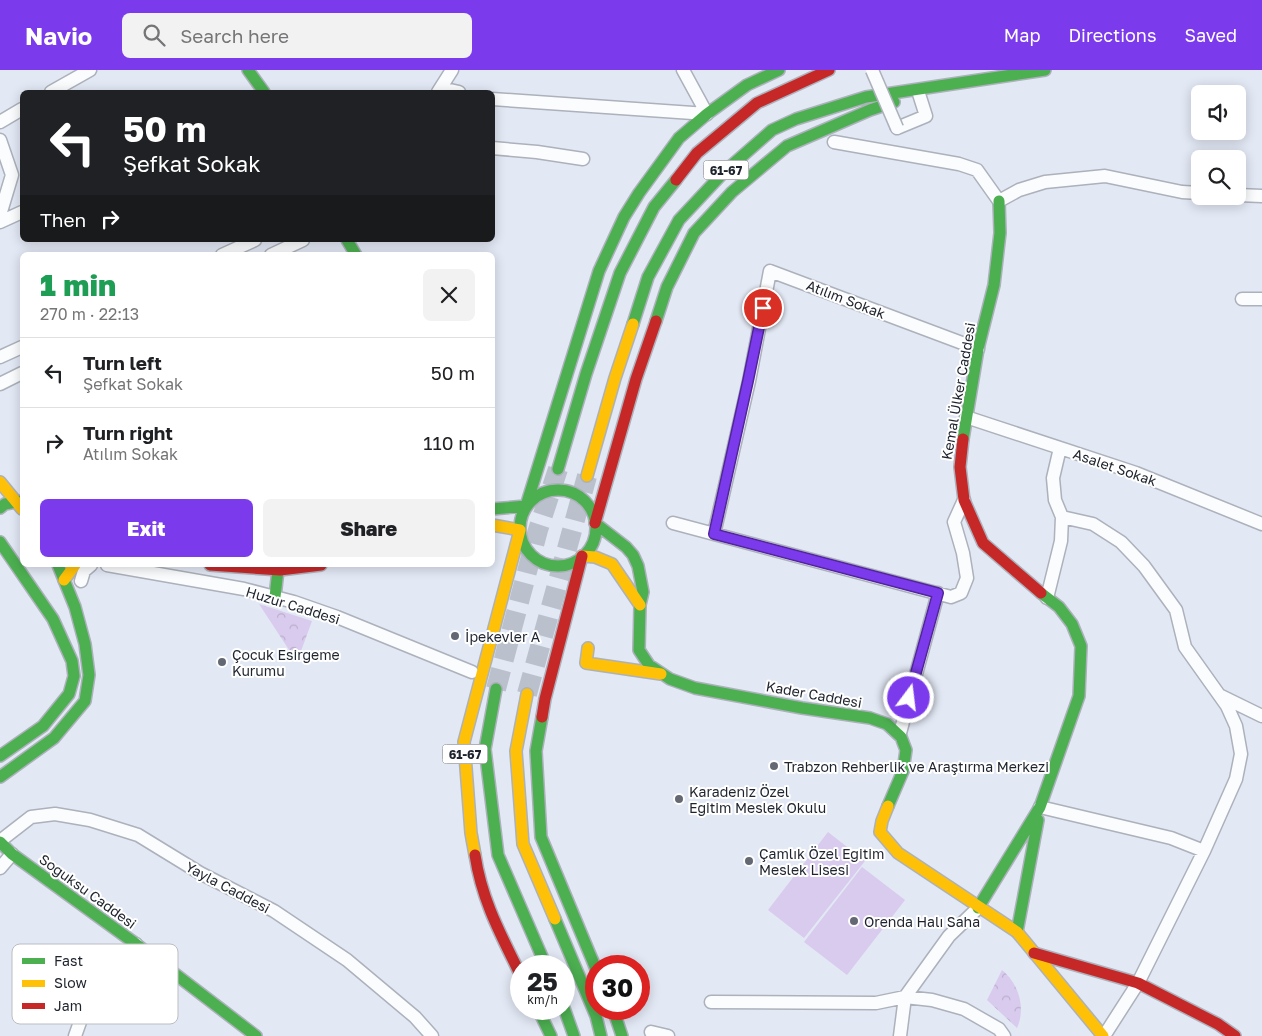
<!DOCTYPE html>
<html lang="en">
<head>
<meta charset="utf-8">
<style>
	body { margin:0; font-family:"Golos Text",sans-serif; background:#f2f2f2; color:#202124; height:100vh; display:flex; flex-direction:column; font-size:19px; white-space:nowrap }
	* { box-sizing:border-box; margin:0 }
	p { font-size:16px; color:#757577 }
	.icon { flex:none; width:28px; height:28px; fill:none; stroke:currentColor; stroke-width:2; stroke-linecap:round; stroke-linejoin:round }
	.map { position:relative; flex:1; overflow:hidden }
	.panel { position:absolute; left:20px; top:182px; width:475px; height:315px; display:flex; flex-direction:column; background:#fff; border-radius:8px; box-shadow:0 2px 12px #0003 }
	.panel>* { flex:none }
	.guide { position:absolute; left:20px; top:20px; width:475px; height:152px; border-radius:8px; box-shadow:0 2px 12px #0003; background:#202124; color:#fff; overflow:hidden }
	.fabs { position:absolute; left:1191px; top:15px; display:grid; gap:10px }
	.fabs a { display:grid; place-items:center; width:55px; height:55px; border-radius:8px; background:#fff; box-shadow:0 2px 12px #0003; font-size:25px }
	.speed { position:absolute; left:510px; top:885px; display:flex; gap:10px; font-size:25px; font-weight:700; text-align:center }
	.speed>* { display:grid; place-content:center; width:65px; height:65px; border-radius:50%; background:#fff; box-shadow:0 2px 12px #0003; line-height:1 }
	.speed small { font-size:12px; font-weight:400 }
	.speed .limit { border:8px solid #d22; background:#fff; color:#111 }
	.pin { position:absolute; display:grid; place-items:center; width:42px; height:42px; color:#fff; margin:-21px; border:2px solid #fff; border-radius:50%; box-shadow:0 1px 5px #0007 }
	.me { position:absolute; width:55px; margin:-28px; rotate:15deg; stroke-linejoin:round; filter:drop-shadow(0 0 4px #0008) }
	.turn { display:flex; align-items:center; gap:18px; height:105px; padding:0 20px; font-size:22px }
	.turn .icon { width:65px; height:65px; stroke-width:2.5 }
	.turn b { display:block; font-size:35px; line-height:42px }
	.then { display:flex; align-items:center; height:48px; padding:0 20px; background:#0003; gap:10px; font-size:19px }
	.round { display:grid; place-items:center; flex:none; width:52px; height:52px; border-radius:8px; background:#f2f2f2 }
	.overview { display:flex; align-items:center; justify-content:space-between; height:85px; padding:0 20px }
	h1 { font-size:30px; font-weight:800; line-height:38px; color:#1e9e55 }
	.button { display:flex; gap:10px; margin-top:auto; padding:10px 20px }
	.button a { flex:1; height:58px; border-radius:8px; background:#7c3aed; color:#fff; font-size:20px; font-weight:800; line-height:58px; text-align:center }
	.button a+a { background:#f2f2f2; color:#202124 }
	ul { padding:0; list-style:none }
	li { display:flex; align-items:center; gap:15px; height:70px; padding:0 20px; border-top:1px solid #e0e0e0 }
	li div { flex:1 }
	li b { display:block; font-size:19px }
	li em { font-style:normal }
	header { display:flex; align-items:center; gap:30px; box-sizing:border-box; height:70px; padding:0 25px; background:#7c3aed; color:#fff }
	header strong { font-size:24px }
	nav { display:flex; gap:28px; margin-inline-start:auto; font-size:18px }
	.search { width:350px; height:45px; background:#f2f2f2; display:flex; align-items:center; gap:12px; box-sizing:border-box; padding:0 18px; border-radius:8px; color:#757577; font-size:19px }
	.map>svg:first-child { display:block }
	.park { fill:url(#park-crowns) }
	.garden { fill:#d9cbed }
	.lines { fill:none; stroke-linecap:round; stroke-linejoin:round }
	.primary-tunnel { stroke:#bbc1cc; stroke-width:20; stroke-dasharray:20 10; stroke-linecap:butt }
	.street-casing { stroke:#acb1bb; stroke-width:15 }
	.fast-casing { stroke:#acb1bb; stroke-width:14 }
	.slow-casing { stroke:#acb1bb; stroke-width:14 }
	.jam-casing { stroke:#acb1bb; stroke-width:14 }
	.street { stroke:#fbfcfd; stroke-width:12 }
	.fast { stroke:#4caf50; stroke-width:11 }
	.slow { stroke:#ffc107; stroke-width:11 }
	.jam { stroke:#c62828; stroke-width:11 }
	.street-bridge-casing { stroke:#acb1bb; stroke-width:15; stroke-linecap:butt }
	.street-bridge { stroke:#fbfcfd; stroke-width:12 }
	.route-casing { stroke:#51269a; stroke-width:12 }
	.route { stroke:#7c3aed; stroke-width:9 }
	.poi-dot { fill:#636873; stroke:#fff; stroke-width:2 }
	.labels { text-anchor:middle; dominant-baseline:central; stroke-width:4; stroke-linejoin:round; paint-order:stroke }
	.shield { fill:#fff; stroke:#62656c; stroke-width:1 }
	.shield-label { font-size:12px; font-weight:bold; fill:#1e232d }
	.street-label { font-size:14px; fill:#1e232d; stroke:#fff }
	.poi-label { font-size:14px; fill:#1e232d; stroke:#fff; text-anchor:start }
	.key { fill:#fff; stroke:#bcbdc0; stroke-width:1 }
	.key-label { font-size:14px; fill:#1e232d }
</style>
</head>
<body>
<header>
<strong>Navio</strong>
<div class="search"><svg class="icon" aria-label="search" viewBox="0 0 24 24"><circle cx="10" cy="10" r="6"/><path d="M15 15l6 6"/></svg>Search here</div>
<nav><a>Map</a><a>Directions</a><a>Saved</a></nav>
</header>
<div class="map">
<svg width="1262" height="966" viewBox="0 0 1262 966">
	<defs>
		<pattern id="park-crowns" width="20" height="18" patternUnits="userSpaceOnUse" patternTransform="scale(1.25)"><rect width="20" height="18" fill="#d9cbed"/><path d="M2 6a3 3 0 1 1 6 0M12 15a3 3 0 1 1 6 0" fill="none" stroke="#baaecc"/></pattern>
	</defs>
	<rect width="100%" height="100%" fill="#e2e8f4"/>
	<path class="park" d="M 259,534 L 312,551 L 297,592 Z
		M 1002,900 C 1019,914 1026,938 1017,958 L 987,930 Z"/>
	<path class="garden" d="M 828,762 L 865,791 L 804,868 L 768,840 Z
		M 862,797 L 905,830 L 847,905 L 804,872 Z"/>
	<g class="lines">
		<path class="primary-tunnel" d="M 496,619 L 538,460 L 558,399
			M 527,624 L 587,406"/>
		<defs>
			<path id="street" d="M 683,0 L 707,44
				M 441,18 L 459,22
				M 51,22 L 90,0
				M 438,22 L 452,0
				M 492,29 L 707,44
				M 0,52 L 22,39
				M 897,58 L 926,46 L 919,24
				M 0,70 L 12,105 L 0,145
				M 834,72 L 959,94 L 977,100 L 999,131 L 1019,120 L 1045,112 L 1105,106 L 1182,122 L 1200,123
				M 492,78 L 537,82 L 583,89
				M 1238,125 L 1262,126
				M 0,152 L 22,142
				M 222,185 L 255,170
				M 271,185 L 303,170
				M 1242,229 L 1262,229
				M 0,287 L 22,277
				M 0,314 L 22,303
				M 966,347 L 1136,403 L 1262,454
				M 1062,447 L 1093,454 L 1121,472 L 1144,496 L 1176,540 L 1185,577 L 1227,636 L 1236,656 L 1241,684 L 1236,709 L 1204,781 L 1138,913 L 1104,966
				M 673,453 L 951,527 L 961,523 L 967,508 L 963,483 L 954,452 L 964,430
				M 714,464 L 749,311 L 770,201 L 978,279
				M 107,495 L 244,519 L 294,532 L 337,547 L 472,602
				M 81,511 L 84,501 L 91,495
				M 1047,528 L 1061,471 L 1062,447 L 1055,430 L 1053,408 L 1060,378
				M 1221,626 L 1262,646
				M 900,663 L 938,523
				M 1040,737 L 1171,768 L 1204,781
				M 0,771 L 31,747 L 55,744 L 90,750 L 138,765 L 200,803 L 274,841 L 347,890 L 415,947 L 432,966
				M 0,798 L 12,784
				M 711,932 L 876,933 L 905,927 L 932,930 L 964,939 L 999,959 L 1004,966
				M 651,962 L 668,966
				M 75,966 L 85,938 L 136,874
				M 900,966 L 905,927 L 949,866 L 978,838"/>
			<path id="fast" d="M 248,0 L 264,22
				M 347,170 L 356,185
				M 656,251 L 667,217 L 694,163 L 732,122 L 787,76 L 870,40 L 894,32
				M 633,254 L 648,207 L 679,150 L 723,103 L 772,60 L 796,49 L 866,27 L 1045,0
				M 963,369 L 978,279 L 994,215 L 1000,163 L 999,131
				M 558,399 L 586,304 L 620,203 L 654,137 L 676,110
				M520 458a38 38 0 1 1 76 0a38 38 0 1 1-76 0Z
				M 526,436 L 599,201 L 624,147 L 639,123 L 679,68 L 707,44 L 747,15 L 779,0
				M 0,438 L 5,434 L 22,431
				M 492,439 L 526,436
				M 595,453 L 626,477 L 633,485 L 638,496 L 643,522 L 640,535 L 639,580 L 649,595 L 670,609 L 695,618 L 802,638 L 870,648 L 887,654 L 901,667 L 906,680 L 903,701 L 888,736
				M 0,472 L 53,549 L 72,591 L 74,606 L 69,624 L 43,656 L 0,686
				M 275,527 L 278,500
				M 496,619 L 485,679 L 498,785 L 546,896
				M 542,647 L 536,681 L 541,767 L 596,899
				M 0,707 L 54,668 L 85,631 L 89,605 L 85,574 L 75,537 L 58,495
				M 0,772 L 12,784 L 136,874 L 256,966
				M 978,838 L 1040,737 L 1079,626 L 1081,576 L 1072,554 L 1059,537 L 1041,523
				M 555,849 L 596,946 L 601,966
				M 1017,862 L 1038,750
				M 564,938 L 574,966
				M 538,939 L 551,966
				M 613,939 L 622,966"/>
			<path id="slow" d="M 587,406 L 615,308 L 633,254
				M 0,412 L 22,439
				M 492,455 L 520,460
				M 582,486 L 595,487 L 612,494 L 640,535
				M 64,510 L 75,495
				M 588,578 L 586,593 L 661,604
				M 527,624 L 516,681 L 523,774 L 555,849
				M 888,736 L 882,751 L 880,762 L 898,783 L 1017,862 L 1103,966
				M 475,785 L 471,763 L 464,672 L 520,460"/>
			<path id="jam" d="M 676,110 L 697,83 L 757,33 L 829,0
				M 963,369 L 960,397 L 964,430 L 983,473 L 1041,523
				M 595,453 L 636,309 L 656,251
				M 210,495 L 280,500 L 321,495
				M 542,647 L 545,629 L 582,486
				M 475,785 C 482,831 501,865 521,906
				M 1034,883 L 1138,913 L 1218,954 L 1235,966"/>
		</defs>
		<use href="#street" class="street-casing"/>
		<use href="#fast" class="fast-casing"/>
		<use href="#slow" class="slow-casing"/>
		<use href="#jam" class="jam-casing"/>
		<use href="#street" class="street"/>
		<use href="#fast" class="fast"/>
		<use href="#slow" class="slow"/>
		<use href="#jam" class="jam"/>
		<defs>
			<path id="street-bridge" d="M 872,0 L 897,58"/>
		</defs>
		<use href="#street-bridge" class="street-bridge-casing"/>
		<use href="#street-bridge" class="street-bridge"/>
	</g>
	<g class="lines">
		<defs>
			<path id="route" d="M 763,238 L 748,311 L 714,464 L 938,523 L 909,628"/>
		</defs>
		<use href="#route" class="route-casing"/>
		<use href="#route" class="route"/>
	</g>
	<g class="poi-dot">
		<circle cx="455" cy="566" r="5"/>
		<circle cx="222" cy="592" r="5"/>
		<circle cx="774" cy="696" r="5"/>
		<circle cx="679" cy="729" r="5"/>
		<circle cx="749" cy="791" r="5"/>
		<circle cx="854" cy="851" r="5"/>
	</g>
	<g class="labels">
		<g class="shield">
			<rect x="703.5" y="90.5" width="45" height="19" rx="4"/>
			<rect x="442.5" y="674.5" width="45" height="19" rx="4"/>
		</g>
		<g class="shield-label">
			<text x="726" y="100">61-67</text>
			<text x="465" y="684">61-67</text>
		</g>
		<g class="street-label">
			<text transform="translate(846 229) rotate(21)">Atılım Sokak</text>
			<text transform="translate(958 321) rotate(-80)">Kemal Ülker Caddesi</text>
			<text transform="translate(1115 397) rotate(19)">Asalet Sokak</text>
			<text transform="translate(293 535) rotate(17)">Huzur Caddesi</text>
			<text transform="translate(814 624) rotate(10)">Kader Caddesi</text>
			<text transform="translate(228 817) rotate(28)">Yayla Caddesi</text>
			<text transform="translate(88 821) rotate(36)">Soğuksu Caddesi</text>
		</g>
		<g class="poi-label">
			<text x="465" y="566">İpekevler A</text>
			<text x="232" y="584">Çocuk Esirgeme<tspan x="232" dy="16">Kurumu</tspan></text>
			<text x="784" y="696">Trabzon Rehberlik ve Araştırma Merkezi</text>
			<text x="689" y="721">Karadeniz Özel<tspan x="689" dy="16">Eğitim Meslek Okulu</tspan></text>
			<text x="759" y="783">Çamlık Özel Eğitim<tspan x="759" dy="16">Meslek Lisesi</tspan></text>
			<text x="864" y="851">Orenda Halı Saha</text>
		</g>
	</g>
	<rect x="12" y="874" width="166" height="80" rx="8" class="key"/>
	<rect x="22" y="888" width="23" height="6" fill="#4caf50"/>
	<rect x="22" y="910" width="23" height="7" fill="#ffc107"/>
	<rect x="22" y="933" width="23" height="6" fill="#c62828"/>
	<g class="key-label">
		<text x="54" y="896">Fast</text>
		<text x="54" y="918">Slow</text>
		<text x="54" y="941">Jam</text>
	</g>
</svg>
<div class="fabs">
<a><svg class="icon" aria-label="sound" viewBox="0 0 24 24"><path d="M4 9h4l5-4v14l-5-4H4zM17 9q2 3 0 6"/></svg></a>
<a><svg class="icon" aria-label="search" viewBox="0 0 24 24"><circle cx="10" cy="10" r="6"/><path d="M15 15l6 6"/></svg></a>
</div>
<div class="speed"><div>25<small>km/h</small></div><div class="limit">30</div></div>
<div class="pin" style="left:763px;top:238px;background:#d93025"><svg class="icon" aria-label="arrive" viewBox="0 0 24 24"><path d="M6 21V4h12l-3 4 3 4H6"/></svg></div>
<svg class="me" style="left:909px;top:628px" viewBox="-20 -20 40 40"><circle r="17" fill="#7c3aed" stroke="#fff" stroke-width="3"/><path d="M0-11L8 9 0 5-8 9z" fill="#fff"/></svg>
<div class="guide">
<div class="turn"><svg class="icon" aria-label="left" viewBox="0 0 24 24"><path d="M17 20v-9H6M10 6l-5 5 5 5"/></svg><div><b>50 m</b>Şefkat Sokak</div></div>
<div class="then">Then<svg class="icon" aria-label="right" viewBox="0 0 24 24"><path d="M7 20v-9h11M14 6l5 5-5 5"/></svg></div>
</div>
<section class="panel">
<div class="overview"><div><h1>1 min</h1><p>270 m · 22:13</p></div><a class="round"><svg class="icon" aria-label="close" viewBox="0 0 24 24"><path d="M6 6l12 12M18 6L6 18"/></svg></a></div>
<ul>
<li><svg class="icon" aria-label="left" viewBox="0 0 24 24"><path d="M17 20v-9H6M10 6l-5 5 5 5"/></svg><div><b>Turn left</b><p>Şefkat Sokak</p></div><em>50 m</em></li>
<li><svg class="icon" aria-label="right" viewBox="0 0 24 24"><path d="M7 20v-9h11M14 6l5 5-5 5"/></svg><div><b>Turn right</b><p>Atılım Sokak</p></div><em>110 m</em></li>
</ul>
<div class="button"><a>Exit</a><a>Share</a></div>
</section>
</div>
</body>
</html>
